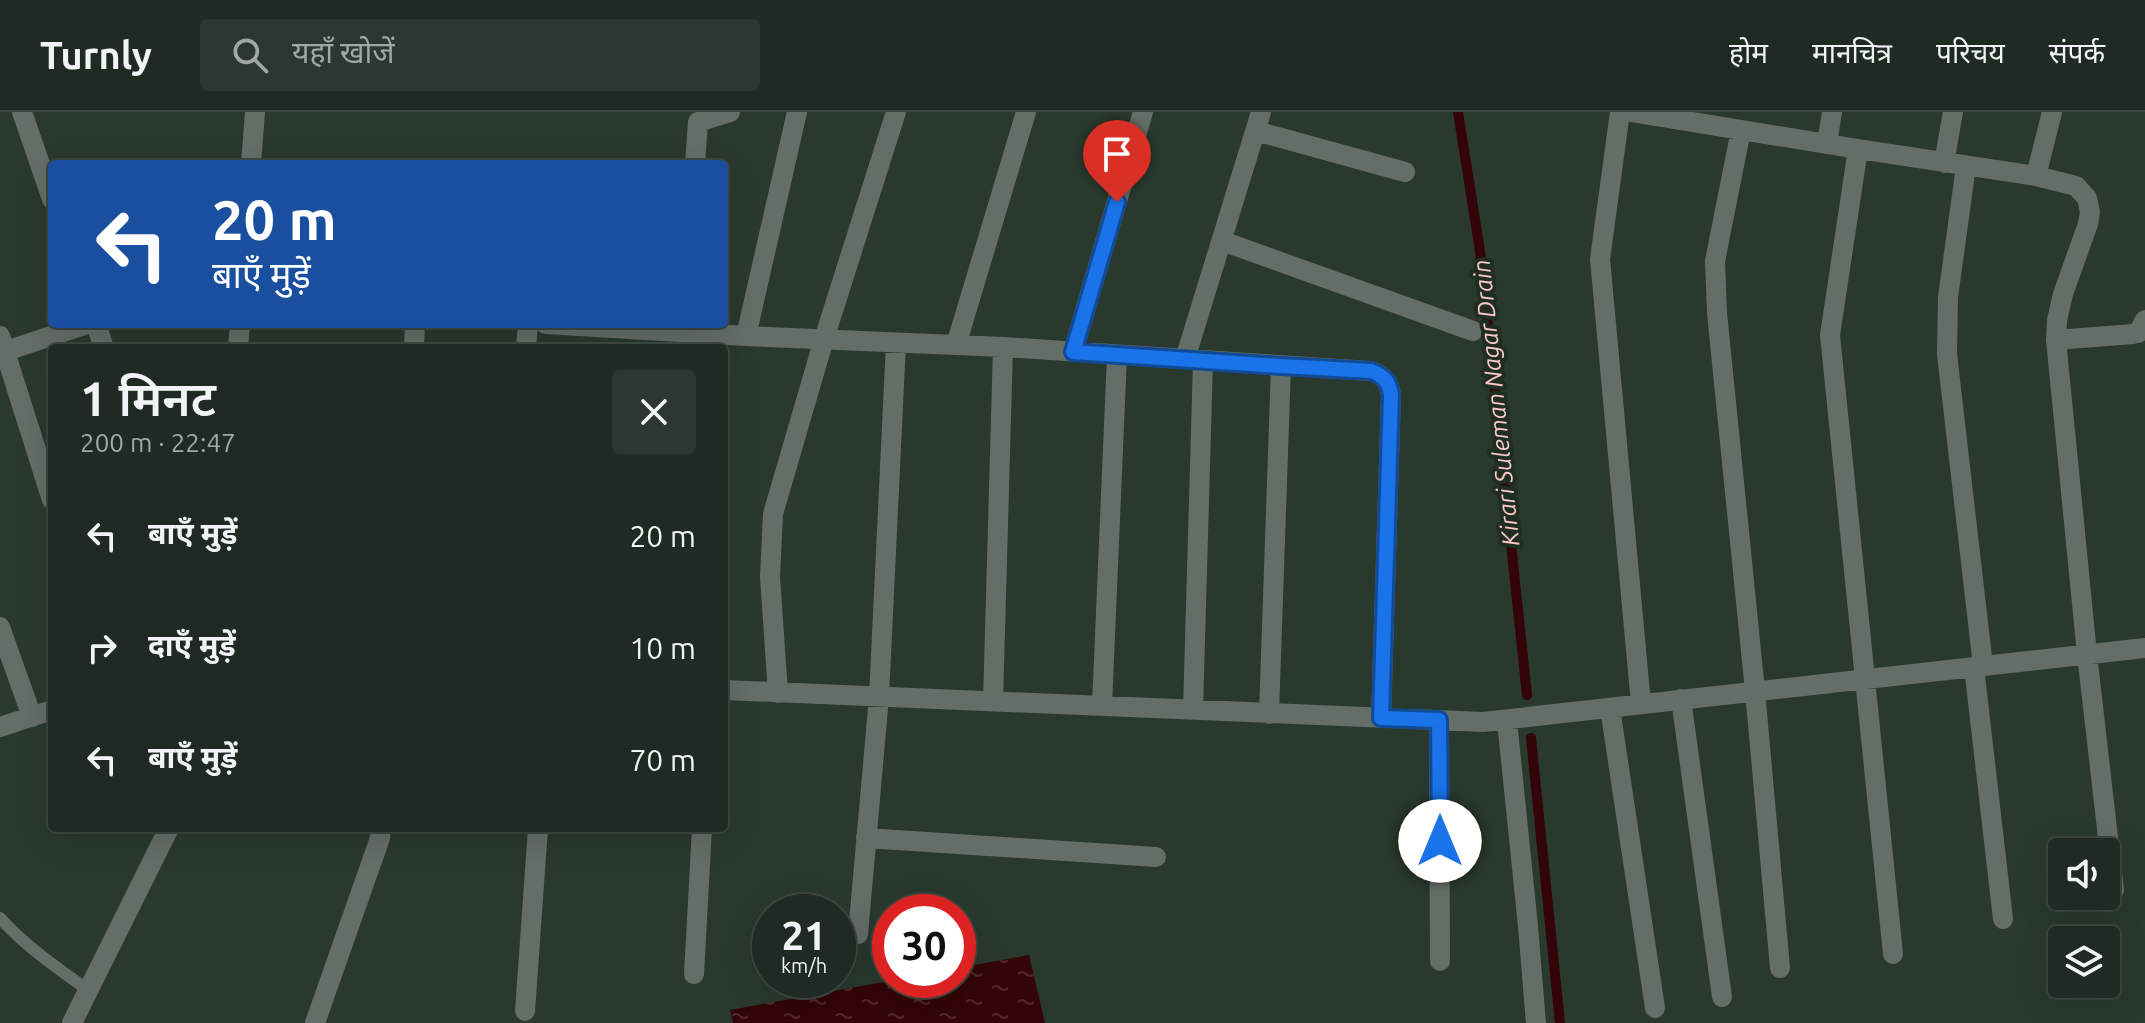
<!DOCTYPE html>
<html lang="hi">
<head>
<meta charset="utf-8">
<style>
	body { margin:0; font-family:Ubuntu,"Noto Sans Devanagari",sans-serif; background:#2c372f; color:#f1f3f6; height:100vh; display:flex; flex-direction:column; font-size:30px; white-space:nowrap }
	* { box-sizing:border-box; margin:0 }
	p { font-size:26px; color:#a1a7a5 }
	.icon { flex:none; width:44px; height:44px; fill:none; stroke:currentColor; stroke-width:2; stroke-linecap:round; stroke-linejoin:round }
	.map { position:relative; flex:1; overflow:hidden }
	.side { position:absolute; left:48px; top:232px; width:680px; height:488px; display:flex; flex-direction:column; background:#1f2b22; border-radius:8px; box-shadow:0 8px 32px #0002,0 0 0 2px #3c4740 }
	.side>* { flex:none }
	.hud { position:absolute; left:48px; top:48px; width:680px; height:168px; border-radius:8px; box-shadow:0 8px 32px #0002,0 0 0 2px #3c4740; background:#1a4fa0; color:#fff; overflow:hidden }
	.buttons { position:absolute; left:2048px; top:726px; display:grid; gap:16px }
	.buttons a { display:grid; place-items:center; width:72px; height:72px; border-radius:8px; background:#1f2b22; box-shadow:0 8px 32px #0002,0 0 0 2px #3c4740; font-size:40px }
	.speed { position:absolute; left:752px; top:782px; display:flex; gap:16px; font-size:40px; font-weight:700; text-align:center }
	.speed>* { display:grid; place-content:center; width:104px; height:104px; border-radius:50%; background:#1f2b22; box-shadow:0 8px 32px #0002,0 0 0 2px #3c4740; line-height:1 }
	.speed small { font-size:20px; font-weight:400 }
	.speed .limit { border:12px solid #d22; background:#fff; color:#111 }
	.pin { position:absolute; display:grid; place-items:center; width:68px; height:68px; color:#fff; margin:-82px -34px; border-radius:50% 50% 50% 0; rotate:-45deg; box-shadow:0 0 8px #0007 }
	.pin .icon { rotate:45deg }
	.me { position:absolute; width:88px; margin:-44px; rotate:0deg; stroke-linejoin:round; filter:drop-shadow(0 0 6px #0008) }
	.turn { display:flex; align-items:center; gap:28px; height:168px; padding:0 32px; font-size:36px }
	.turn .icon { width:104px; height:104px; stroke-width:2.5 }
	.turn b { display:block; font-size:56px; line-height:68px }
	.round { display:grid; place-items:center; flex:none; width:84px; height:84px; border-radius:8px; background:#2c372f }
	.head { display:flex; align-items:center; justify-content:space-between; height:136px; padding:0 32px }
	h1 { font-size:48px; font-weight:600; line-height:60px }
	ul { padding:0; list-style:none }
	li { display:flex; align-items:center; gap:24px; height:112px; padding:0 32px }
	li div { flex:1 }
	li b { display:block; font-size:30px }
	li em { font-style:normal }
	header { display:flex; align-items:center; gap:48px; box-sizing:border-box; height:112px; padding:0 40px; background:#1f2b22; border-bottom:2px solid #3c4740 }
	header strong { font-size:38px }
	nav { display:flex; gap:44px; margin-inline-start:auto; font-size:28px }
	.search { width:560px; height:72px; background:#2c372f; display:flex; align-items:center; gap:20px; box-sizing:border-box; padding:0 28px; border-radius:8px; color:#a1a7a5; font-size:30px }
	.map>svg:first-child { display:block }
	.water { fill:url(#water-ripples) }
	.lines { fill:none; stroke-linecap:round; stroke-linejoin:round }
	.stream { stroke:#330508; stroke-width:10 }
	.service { stroke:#656d67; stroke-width:12 }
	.minor { stroke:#656d67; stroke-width:20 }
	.route-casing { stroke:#114b97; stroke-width:20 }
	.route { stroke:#1a73e8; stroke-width:14 }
	.labels { text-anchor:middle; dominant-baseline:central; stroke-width:8; stroke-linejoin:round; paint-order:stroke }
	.water-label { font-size:24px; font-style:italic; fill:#fec9c6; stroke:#1f2e23 }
</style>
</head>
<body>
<header>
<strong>Turnly</strong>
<div class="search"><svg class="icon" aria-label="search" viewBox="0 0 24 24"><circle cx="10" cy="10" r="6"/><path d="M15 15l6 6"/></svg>यहाँ खोजें</div>
<nav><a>होम</a><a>मानचित्र</a><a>परिचय</a><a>संपर्क</a></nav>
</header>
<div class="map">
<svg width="2145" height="911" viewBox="0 0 2145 911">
	<defs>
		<pattern id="water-ripples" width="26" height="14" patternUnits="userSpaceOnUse" patternTransform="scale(2)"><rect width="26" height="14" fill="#330508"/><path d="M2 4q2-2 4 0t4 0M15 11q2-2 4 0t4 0" fill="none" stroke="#50292c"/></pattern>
	</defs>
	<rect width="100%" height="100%" fill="#29392d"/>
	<path class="water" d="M 1029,843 L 1045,911 L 733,911 L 730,898 L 894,868 L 958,868 L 958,856 Z"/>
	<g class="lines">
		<path class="stream" d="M 1458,0 L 1480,139 L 1527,583
			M 1531,626 L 1560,911"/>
		<path class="service" d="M 0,806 C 26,835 58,856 89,879"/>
		<path class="minor" d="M 22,0 L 52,87
			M 1620,0 L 1600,147 L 1641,592
			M 1631,0 L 1858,37 L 2036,64 L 2076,74 L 2087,86 L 2090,100 L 2088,112 L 2063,182 L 2057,208 L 2056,228 L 2087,542 L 2114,778
			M 1741,18 L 1715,149 L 1717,201 L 1755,579 L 1780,856
			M 1256,19 L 1405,60
			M 1827,32 L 1832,0
			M 1858,37 L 1830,223 L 1893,842
			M 1944,51 L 1953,0
			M 251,52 L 255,0
			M 695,52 L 698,10 L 730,0
			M 1966,54 L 1948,185 L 1947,242 L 1983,554
			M 2036,64 L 2052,0
			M 1222,129 L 1473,219
			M 96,212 L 104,236
			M 546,212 L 746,224 L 1003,235 L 1371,259 C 1384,264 1389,269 1391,283 L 1381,606
			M 0,224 L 52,388
			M 746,224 L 797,0
			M 2056,228 L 2133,222 L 2138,221 L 2145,208
			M 956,233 L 1026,0
			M 238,236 L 240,212
			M 414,236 L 415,212
			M 526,236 L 528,212
			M 1073,240 L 1143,0
			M 0,241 L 87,212
			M 1185,247 L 1261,0
			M 0,515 L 32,605
			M 1974,555 L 2003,807
			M 724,578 L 1483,610 L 2145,536
			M 778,581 L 770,465 L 773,402 L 824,227 L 896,0
			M 1681,587 L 1722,885
			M 993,590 L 1003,235
			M 1102,594 L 1117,243
			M 1610,596 L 1655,896
			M 1193,598 L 1203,249
			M 1269,602 L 1281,254
			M 1439,608 L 1440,849
			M 1507,609 L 1528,814 L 1536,911
			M 0,615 L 52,598
			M 866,726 L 1156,745
			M 858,822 L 879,585 L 896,231
			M 694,862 L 702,716
			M 525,899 L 538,716
			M 72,911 L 169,716
			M 315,911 L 380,726 L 381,716"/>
	</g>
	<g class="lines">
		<defs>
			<path id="route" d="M 1117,90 L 1073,240 L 1281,254 L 1371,259 C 1384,264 1389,269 1391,283 L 1381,606 L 1439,608 L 1440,729"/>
		</defs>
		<use href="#route" class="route-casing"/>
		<use href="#route" class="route"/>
	</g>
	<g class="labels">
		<g class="water-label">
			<text transform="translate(1496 291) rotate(-96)">Kirari Suleman Nagar Drain</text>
		</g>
	</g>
</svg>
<div class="buttons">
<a><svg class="icon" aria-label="sound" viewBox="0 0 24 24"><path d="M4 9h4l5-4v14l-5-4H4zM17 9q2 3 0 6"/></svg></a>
<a><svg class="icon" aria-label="layers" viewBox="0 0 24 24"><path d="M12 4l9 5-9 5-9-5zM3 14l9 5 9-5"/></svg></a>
</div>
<div class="speed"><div>21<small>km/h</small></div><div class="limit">30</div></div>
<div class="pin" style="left:1117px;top:90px;background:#d93025"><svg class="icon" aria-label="arrive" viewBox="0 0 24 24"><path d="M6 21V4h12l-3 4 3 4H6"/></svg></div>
<svg class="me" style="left:1440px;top:729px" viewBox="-20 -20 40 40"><circle r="19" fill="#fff"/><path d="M0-13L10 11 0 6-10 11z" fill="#1a73e8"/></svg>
<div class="hud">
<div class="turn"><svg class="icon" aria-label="left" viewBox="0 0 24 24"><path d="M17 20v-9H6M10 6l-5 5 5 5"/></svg><div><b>20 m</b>बाएँ मुड़ें</div></div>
</div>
<section class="side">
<div class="head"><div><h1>1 मिनट</h1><p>200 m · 22:47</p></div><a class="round"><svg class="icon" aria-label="close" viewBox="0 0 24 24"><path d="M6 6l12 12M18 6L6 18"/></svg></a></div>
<ul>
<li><svg class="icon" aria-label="left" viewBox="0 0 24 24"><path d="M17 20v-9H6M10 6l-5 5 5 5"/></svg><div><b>बाएँ मुड़ें</b></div><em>20 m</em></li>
<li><svg class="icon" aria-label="right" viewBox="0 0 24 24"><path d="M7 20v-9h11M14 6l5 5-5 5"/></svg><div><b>दाएँ मुड़ें</b></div><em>10 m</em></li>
<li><svg class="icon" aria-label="left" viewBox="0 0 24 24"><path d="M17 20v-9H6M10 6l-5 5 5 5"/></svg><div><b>बाएँ मुड़ें</b></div><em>70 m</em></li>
</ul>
</section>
</div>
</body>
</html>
